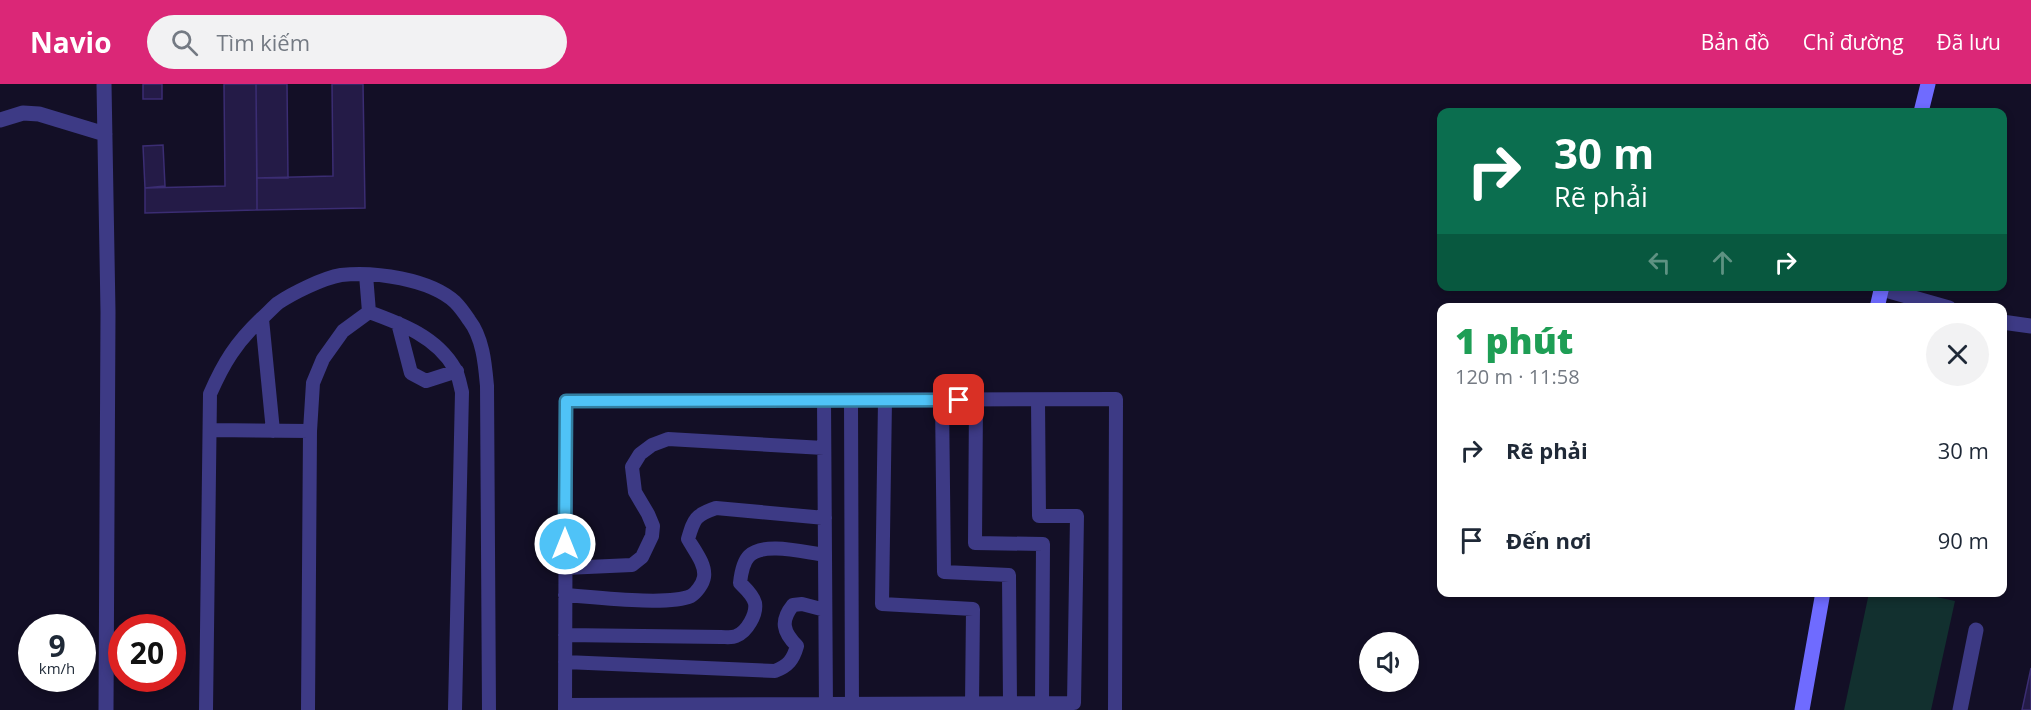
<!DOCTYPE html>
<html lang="vi">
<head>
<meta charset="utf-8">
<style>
	body { margin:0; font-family:"Open Sans",sans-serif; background:#f2f2f3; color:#1f2937; height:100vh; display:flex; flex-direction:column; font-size:22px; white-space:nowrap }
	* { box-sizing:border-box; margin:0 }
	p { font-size:20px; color:#747a83 }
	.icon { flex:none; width:33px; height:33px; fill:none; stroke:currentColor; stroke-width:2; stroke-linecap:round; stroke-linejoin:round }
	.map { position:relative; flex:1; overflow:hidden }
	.details { position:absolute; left:1437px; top:219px; width:570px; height:294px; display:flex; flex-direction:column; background:#fff; border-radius:12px; box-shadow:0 3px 9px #0003 }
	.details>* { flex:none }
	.hud { position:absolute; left:1437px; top:24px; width:570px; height:183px; border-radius:12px; box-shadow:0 3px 9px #0003; background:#0b6e4f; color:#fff; overflow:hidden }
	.buttons { position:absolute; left:1359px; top:548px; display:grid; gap:12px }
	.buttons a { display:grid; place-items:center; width:60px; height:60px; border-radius:50%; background:#fff; box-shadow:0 3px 9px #0003; font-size:30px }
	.speed { position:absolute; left:18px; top:530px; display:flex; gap:12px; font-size:30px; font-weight:700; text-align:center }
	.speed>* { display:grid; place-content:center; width:78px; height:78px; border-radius:50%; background:#fff; box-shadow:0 3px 9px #0003; line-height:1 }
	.speed small { font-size:15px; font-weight:400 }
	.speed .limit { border:9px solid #d22; background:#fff; color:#111 }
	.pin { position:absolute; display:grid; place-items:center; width:51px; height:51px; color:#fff; margin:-26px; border-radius:12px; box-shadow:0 3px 9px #0006 }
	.me { position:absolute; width:66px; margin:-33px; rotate:0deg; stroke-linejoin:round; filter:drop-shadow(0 0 4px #0008) }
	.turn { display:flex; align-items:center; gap:21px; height:126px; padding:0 18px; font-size:27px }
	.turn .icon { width:78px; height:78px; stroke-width:2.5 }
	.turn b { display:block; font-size:42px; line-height:51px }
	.lanes { display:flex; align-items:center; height:57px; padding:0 18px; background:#0003; justify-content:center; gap:30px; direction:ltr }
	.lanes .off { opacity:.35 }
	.round { display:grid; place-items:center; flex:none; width:63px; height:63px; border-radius:32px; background:#f2f2f3 }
	.summary { display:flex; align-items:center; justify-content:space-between; height:102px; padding:0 18px }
	h1 { font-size:36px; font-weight:800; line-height:45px; color:#1e9e55 }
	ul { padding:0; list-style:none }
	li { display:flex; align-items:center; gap:18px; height:90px; padding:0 18px }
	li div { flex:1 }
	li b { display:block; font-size:22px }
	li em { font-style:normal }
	header { display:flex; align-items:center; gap:36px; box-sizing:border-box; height:84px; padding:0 30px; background:#db2777; color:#fff }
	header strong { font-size:28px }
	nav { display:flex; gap:33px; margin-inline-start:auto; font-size:21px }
	.search { width:420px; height:54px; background:#f2f2f3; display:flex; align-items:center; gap:15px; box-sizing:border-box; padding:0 21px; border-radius:33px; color:#747a83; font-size:22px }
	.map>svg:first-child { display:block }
	.green { fill:#12302f }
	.building { fill:#241b47; stroke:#3b2d73; stroke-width:1.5 }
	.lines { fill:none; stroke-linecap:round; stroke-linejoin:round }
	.lane { stroke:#3d3a85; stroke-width:14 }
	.street { stroke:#3d3a85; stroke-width:15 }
	.secondary { stroke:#6f6bff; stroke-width:15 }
	.route-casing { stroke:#337fa1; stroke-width:15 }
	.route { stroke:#4fc3f7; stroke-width:10 }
</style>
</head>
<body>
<header>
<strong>Navio</strong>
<div class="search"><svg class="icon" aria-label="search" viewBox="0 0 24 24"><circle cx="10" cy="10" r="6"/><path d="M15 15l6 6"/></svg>Tìm kiếm</div>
<nav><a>Bản đồ</a><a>Chỉ đường</a><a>Đã lưu</a></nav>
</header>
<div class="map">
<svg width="2031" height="626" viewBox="0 0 2031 626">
	<rect width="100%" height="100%" fill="#130f26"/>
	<path class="green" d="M 1869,509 L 1918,509 L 1955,517 L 1931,626 L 1844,626 Z"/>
	<path class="building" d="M 143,0 L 162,0 L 162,15 L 143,15 Z
		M 224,0 L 256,0 L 257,126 L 145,129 L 145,104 L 225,102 Z
		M 256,0 L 287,0 L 288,94 L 257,94 Z
		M 332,0 L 363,0 L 365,124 L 257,126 L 257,94 L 333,92 Z
		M 163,61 L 165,102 L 145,104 L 143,62 Z
		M 2031,584 L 2031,626 L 2022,626 Z"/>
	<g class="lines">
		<path class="lane" d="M 366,191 L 369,228
			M 369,228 C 402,240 437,253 455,285 C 459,292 460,301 462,308 L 455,626
			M 262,235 L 273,347
			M 398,239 L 411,289 L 426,297 L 457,287
			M 824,316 L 826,626
			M 851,316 L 852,626
			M 885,316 L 882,520 L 973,525 L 972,620
			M 942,316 L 944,488 L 1009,491 L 1010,620
			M 976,316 L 975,459 L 1043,460 L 1042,619
			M 210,346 L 310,347
			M 565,484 L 632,481 L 642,473 L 652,452 L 653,442 L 648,430 L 635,408 L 632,383 L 640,370 L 652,361 L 668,355 L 824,364
			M 565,511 C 594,513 668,522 691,512 C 696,509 703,500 704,493 C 706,480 694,466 688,455 C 694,435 695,431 716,424 L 825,434
			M 565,551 L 721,553 C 726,553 732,554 736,552 C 747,548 757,530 755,519 C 753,511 745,504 740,499 C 741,490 743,478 749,472 C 764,457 806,469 825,471
			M 565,578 L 775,587 C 788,582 793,576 797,562 C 783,548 780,537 793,521 L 802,520 L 825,526
			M 565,621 L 1074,619 L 1077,432 L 1039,432 L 1038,316
			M 206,626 L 210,310 C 224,278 236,259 261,235 C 267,230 272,224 278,219 C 293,209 323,194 341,191 C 374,187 430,195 455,218 C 460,223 465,230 469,236 C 483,254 485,280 487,302 L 489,626
			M 308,626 L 310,347 L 313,299 L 323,275 L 343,247 L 369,228
			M 565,626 L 566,317 L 1116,315 L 1115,626"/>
		<path class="street" d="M 104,0 L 108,228 L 106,626
			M 0,36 L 23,29 L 39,30 L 105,50
			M 1882,205 L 1949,224
			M 2002,238 L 2031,242
			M 1960,626 L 1976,546"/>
		<path class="secondary" d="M 1921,28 L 1928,0
			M 1877,224 L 1882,202
			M 1802,626 L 1823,508"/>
	</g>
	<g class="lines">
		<defs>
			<path id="route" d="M 565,460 L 566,317 L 959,316"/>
		</defs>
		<use href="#route" class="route-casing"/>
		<use href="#route" class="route"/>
	</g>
</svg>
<div class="buttons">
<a><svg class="icon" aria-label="sound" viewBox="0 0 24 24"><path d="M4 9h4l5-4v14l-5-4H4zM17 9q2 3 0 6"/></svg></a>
</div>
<div class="speed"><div>9<small>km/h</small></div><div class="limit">20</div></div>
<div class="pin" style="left:959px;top:316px;background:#d93025"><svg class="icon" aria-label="arrive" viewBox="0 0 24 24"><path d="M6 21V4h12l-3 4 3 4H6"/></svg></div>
<svg class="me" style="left:565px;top:460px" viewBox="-20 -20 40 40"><circle r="17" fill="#4fc3f7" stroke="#fff" stroke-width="3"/><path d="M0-11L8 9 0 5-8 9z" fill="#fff"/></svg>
<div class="hud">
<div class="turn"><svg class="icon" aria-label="right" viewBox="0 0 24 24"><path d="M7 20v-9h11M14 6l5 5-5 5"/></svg><div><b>30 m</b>Rẽ phải</div></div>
<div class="lanes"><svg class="icon off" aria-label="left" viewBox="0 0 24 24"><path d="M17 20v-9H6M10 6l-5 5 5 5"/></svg><svg class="icon off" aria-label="ahead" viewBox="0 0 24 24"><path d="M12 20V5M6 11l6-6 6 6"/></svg><svg class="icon" aria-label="right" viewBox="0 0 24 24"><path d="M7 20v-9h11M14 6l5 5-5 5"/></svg></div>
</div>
<section class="details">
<div class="summary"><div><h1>1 phút</h1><p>120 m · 11:58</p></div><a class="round"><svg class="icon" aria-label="close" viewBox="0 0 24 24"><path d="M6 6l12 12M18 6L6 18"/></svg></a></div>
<ul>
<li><svg class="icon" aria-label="right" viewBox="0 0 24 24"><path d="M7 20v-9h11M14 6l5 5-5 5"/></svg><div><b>Rẽ phải</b></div><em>30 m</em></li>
<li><svg class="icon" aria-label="arrive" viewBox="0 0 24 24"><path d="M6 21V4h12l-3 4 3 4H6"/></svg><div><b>Đến nơi</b></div><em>90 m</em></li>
</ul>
</section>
</div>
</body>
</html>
